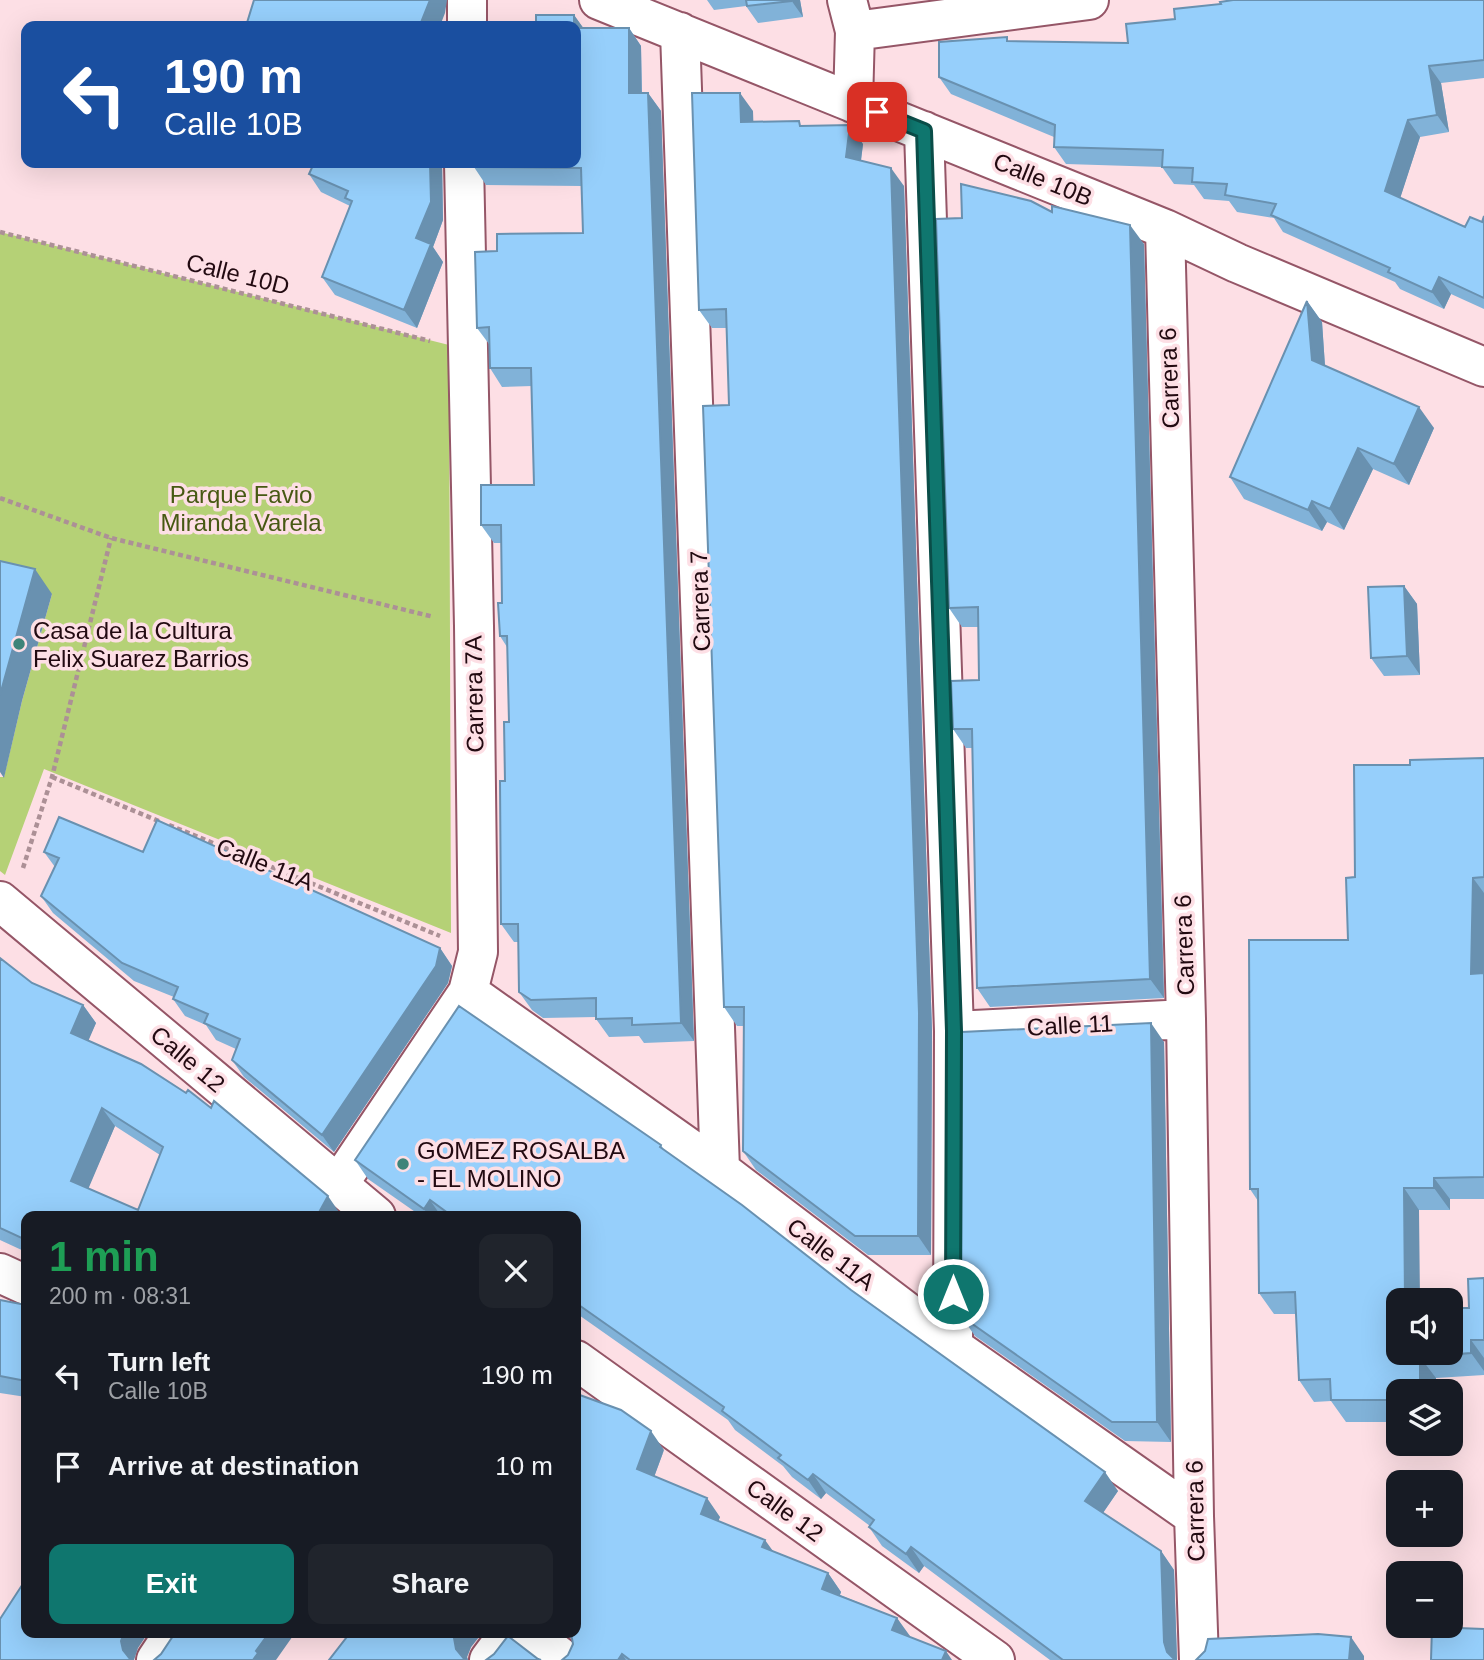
<!DOCTYPE html>
<html lang="en">
<head>
<meta charset="utf-8">
<style>
	body { margin:0; font-family:Helvetica,sans-serif; background:#20242c; color:#f1f3f6; height:100vh; display:flex; flex-direction:column; font-size:26px; white-space:nowrap }
	* { box-sizing:border-box; margin:0 }
	p { font-size:23px; color:#9ea1a6 }
	.icon { flex:none; width:38px; height:38px; fill:none; stroke:currentColor; stroke-width:2; stroke-linecap:round; stroke-linejoin:round }
	.map { position:relative; flex:1; overflow:hidden }
	.side { position:absolute; left:21px; top:1211px; width:560px; height:427px; display:flex; flex-direction:column; background:#171b24; border-radius:14px; box-shadow:0 7px 28px #0002 }
	.side>* { flex:none }
	.guide { position:absolute; left:21px; top:21px; width:560px; height:147px; border-radius:14px; box-shadow:0 7px 28px #0002; background:#1a4fa0; color:#fff; overflow:hidden }
	.controls { position:absolute; left:1386px; top:1288px; display:grid; gap:14px }
	.controls a { display:grid; place-items:center; width:77px; height:77px; border-radius:14px; background:#171b24; box-shadow:0 7px 28px #0002; font-size:35px }
	.pin { position:absolute; display:grid; place-items:center; width:60px; height:60px; color:#fff; margin:-30px; border-radius:14px; box-shadow:0 4px 10px #0006 }
	.me { position:absolute; width:77px; margin:-38px; rotate:0deg; stroke-linejoin:round; filter:drop-shadow(0 0 5px #0008) }
	.turn { display:flex; align-items:center; gap:24px; height:147px; padding:0 28px; font-size:32px }
	.turn .icon { width:91px; height:91px; stroke-width:2.5 }
	.turn b { display:block; font-size:49px; line-height:60px }
	.round { display:grid; place-items:center; flex:none; width:74px; height:74px; border-radius:14px; background:#20242c }
	.summary { display:flex; align-items:center; justify-content:space-between; height:119px; padding:0 28px }
	h1 { font-size:42px; font-weight:800; line-height:52px; color:#1e9e55 }
	.cta { display:flex; gap:14px; margin-top:auto; padding:14px 28px }
	.cta a { flex:1; height:80px; border-radius:14px; background:#0f766e; color:#fff; font-size:28px; font-weight:800; line-height:80px; text-align:center }
	.cta a+a { background:#20242c; color:#f1f3f6 }
	ul { padding:0; list-style:none }
	li { display:flex; align-items:center; gap:21px; height:91px; padding:0 28px }
	li div { flex:1 }
	li b { display:block; font-size:26px }
	li em { font-style:normal }
	.map>svg:first-child { display:block }
	.green { fill:#b5d176 }
	.lines { fill:none; stroke-linecap:round; stroke-linejoin:round }
	.minor-casing { stroke:#955667; stroke-width:42 }
	.path { stroke:#ac9096; stroke-width:4.5; stroke-dasharray:5 3.5; stroke-linecap:butt }
	.minor { stroke:#fff; stroke-width:38 }
	.wall { fill:#81b2d8; fill-rule:evenodd }
	.shaded-wall { fill:#6991b0 }
	.building { fill:#96cffb; stroke:#6991b0; stroke-width:2; fill-rule:evenodd }
	.route-casing { stroke:#0a4d48; stroke-width:18 }
	.route { stroke:#0f766e; stroke-width:12 }
	.poi-dot { fill:#3e8479; stroke:#fddfe5; stroke-width:2.5 }
	.labels { text-anchor:middle; dominant-baseline:central; stroke-width:7; stroke-linejoin:round; paint-order:stroke }
	.street-label { font-size:24px; fill:#220a11; stroke:#fddfe5 }
	.park-label { font-size:24px; fill:#475913; stroke:#fddfe5 }
	.poi-label { font-size:24px; fill:#220a11; stroke:#fddfe5; text-anchor:start }
</style>
</head>
<body>
<div class="map">
<svg width="1484" height="1660" viewBox="0 0 1484 1660">
	<rect width="100%" height="100%" fill="#fddfe5"/>
	<path class="green" d="M 0,232 L 449,345 L 451,933 L 44,769 L 5,875 L 0,871 L 0,777 L 4,777 L 22,701 L 52,594 L 0,582 Z"/>
	<g class="lines">
		<defs>
			<path id="minor" d="M 599,0 L 1165,229 L 1237,263 L 1484,367
				M 847,0 L 855,31 L 853,103
				M 467,26 L 467,0
				M 855,31 L 1089,0
				M 680,32 L 720,1170
				M 924,131 L 954,1031 L 953,1347
				M 1165,229 L 1186,1019 L 1194,1516 L 1199,1660
				M 0,901 L 376,1216
				M 468,992 L 720,1170 L 953,1347 L 1194,1516
				M 954,1031 L 1186,1019
				M 338,1185 L 468,992 L 478,952 L 474,626 L 464,163
				M 0,1273 L 26,1285
				M 576,1360 L 995,1660
				M 529,1633 L 564,1660
				M 156,1660 L 174,1633
				M 489,1660 L 509,1633"/>
		</defs>
		<use href="#minor" class="minor-casing"/>
		<path class="path" d="M 0,232 L 430,341
			M 0,498 L 111,538 L 434,617
			M 52,777 L 161,822
			M 169,825 L 440,936
			M 23,868 L 52,777 L 111,538"/>
		<use href="#minor" class="minor"/>
	</g>
	<path class="wall" d="M 707,0 L 800,0 L 803,17 L 758,23 L 746,6 L 714,10 Z
		M 1484,0 L 1484,78 L 1441,83 L 1449,132 L 1420,137 L 1400,198 L 1465,227 L 1482,222 L 1484,216 L 1484,309 L 1451,294 L 1444,309 L 1400,289 L 1395,282 L 1283,232 L 1274,218 L 1237,212 L 1229,201 L 1204,199 L 1194,185 L 1174,184 L 1162,167 L 1066,164 L 1054,147 L 1054,137 L 951,94 L 939,77 L 1010,41 L 1128,43 Z
		M 574,15 L 583,28 L 629,28 L 641,46 L 642,93 L 648,93 L 661,111 L 694,1041 L 644,1043 L 639,1036 L 609,1037 L 596,1019 L 596,1017 L 543,1018 L 532,1010 L 519,992 L 518,942 L 514,942 L 501,924 L 505,781 L 509,722 L 507,647 L 500,636 L 502,603 L 501,543 L 494,543 L 481,525 L 534,485 L 532,386 L 502,387 L 490,368 L 489,344 L 477,328 L 497,251 L 583,233 L 582,186 L 486,185 L 474,167 L 576,133 L 576,26 L 536,26 Z
		M 753,111 L 753,122 L 803,126 L 863,144 L 861,160 L 904,186 L 932,1031 L 931,1255 L 868,1255 L 756,1170 L 743,1151 L 744,1026 L 737,1026 L 724,1007 L 729,405 L 727,328 L 712,328 L 699,310 Z
		M 442,163 L 443,220 L 433,247 L 443,262 L 417,328 L 335,295 L 322,277 L 350,206 L 321,192 L 309,174 Z
		M 1052,212 L 1144,244 L 1164,998 L 990,1007 L 977,988 L 972,748 L 966,748 L 953,729 L 979,680 L 978,627 L 962,627 L 949,608 L 962,218 Z
		M 1307,301 L 1322,322 L 1325,366 L 1434,428 L 1409,485 L 1373,469 L 1344,530 L 1327,522 L 1322,531 L 1244,499 L 1230,477 Z
		M 1404,586 L 1417,604 L 1420,675 L 1384,676 L 1371,658 Z
		M 1484,758 L 1484,1199 L 1450,1199 L 1450,1210 L 1419,1210 L 1398,1353 L 1469,1308 L 1484,1278 L 1484,1375 L 1436,1378 L 1436,1391 L 1398,1391 L 1398,1422 L 1346,1422 L 1331,1401 L 1314,1402 L 1299,1380 L 1296,1314 L 1274,1314 L 1259,1293 L 1258,1201 L 1250,1189 L 1348,940 L 1355,877 L 1410,765 Z
		M 44,852 L 143,852 L 440,948 L 452,966 L 448,983 L 334,1152 L 244,1077 L 232,1060 L 236,1049 L 216,1040 L 206,1025 L 185,1016 L 173,999 L 174,997 L 134,981 L 53,913 L 41,896 L 55,867 Z
		M 0,958 L 32,983 L 83,1005 L 96,1023 L 88,1040 L 341,1215 L 26,1216 L 26,1252 L 0,1240 ZM 115,1126 L 160,1155 L 138,1210 L 88,1188 Z
		M 1164,1042 L 1171,1442 L 1125,1441 L 975,1336 L 961,1316 Z
		M 661,1145 L 664,1150 L 1118,1491 L 1103,1513 L 1161,1551 L 1174,1570 L 1177,1660 L 1050,1660 L 924,1566 L 919,1573 L 882,1546 L 869,1527 L 870,1526 L 826,1493 L 821,1499 L 792,1477 L 783,1466 L 735,1430 L 728,1420 L 576,1313 L 576,1216 L 421,1216 L 368,1179 L 355,1160 Z
		M 0,1300 L 26,1305 L 26,1397 L 0,1393 Z
		M 664,1450 L 654,1477 L 720,1517 L 718,1521 L 773,1551 L 828,1573 L 841,1592 L 840,1595 L 897,1618 L 909,1637 L 952,1660 L 562,1660 L 568,1655 L 573,1644 L 572,1639 L 564,1633 L 576,1633 Z
		M 340,1633 L 482,1633 L 471,1647 L 467,1657 L 468,1660 L 329,1660 L 346,1637 Z"/>
	<path class="shaded-wall" d="M 430,0 L 447,0 L 445,13 L 440,26 L 420,25 Z
		M 791,0 L 800,0 L 803,17 Z
		M 574,15 L 587,33 L 576,31 L 576,26 L 574,26 Z
		M 629,28 L 641,46 L 642,112 L 629,93 Z
		M 1429,66 L 1441,83 L 1449,132 L 1437,115 Z
		M 648,93 L 661,111 L 694,1041 L 681,1023 Z
		M 740,93 L 753,111 L 754,141 L 741,122 Z
		M 1408,120 L 1420,137 L 1397,208 L 1385,191 Z
		M 850,125 L 863,144 L 859,176 L 846,157 Z
		M 430,163 L 442,163 L 443,220 L 433,247 L 443,262 L 417,328 L 404,310 Z
		M 891,168 L 904,186 L 932,1031 L 931,1255 L 918,1236 Z
		M 1130,225 L 1144,244 L 1164,998 L 1150,979 Z
		M 1439,277 L 1451,294 L 1444,309 L 1432,292 Z
		M 1307,301 L 1322,322 L 1326,381 L 1312,360 Z
		M 1419,407 L 1434,428 L 1409,485 L 1394,464 Z
		M 1358,448 L 1373,469 L 1344,530 L 1330,509 Z
		M 1312,501 L 1327,522 L 1322,531 L 1308,510 Z
		M 35,569 L 52,594 L 22,701 L 4,778 L 0,772 L 0,695 Z
		M 1404,586 L 1417,604 L 1420,675 L 1407,656 Z
		M 1473,878 L 1484,893 L 1484,992 L 1471,974 Z
		M 440,948 L 452,966 L 448,983 L 334,1152 L 322,1135 Z
		M 83,1005 L 96,1023 L 84,1051 L 71,1033 Z
		M 1151,1023 L 1164,1042 L 1171,1442 L 1157,1422 Z
		M 102,1108 L 115,1126 L 84,1199 L 71,1181 Z
		M 1434,1178 L 1450,1199 L 1450,1210 L 1434,1188 Z
		M 1404,1188 L 1419,1210 L 1420,1300 L 1405,1300 Z
		M 328,1196 L 341,1215 L 340,1216 L 317,1216 Z
		M 430,1200 L 441,1216 L 429,1216 L 424,1209 Z
		M 1471,1340 L 1484,1358 L 1484,1371 L 1471,1353 Z
		M 1420,1357 L 1436,1378 L 1436,1391 L 1420,1391 Z
		M 651,1431 L 664,1450 L 650,1488 L 637,1469 Z
		M 1105,1472 L 1118,1491 L 1098,1520 L 1085,1501 Z
		M 813,1474 L 826,1493 L 821,1499 L 808,1480 Z
		M 707,1498 L 720,1517 L 714,1532 L 701,1514 Z
		M 765,1540 L 778,1558 L 762,1547 Z
		M 911,1547 L 924,1566 L 919,1573 L 906,1554 Z
		M 1161,1551 L 1174,1570 L 1177,1660 L 1172,1660 L 1167,1652 L 1164,1642 Z
		M 828,1573 L 841,1592 L 835,1607 L 822,1589 Z
		M 897,1618 L 910,1636 L 905,1649 L 892,1630 Z
		M 124,1633 L 148,1633 L 138,1648 L 134,1660 L 130,1660 L 123,1650 L 121,1641 Z
		M 269,1633 L 295,1633 L 276,1660 L 253,1660 L 256,1651 Z
		M 457,1633 L 482,1633 L 471,1647 L 467,1657 L 468,1660 L 463,1660 L 456,1649 L 454,1638 Z
		M 1351,1637 L 1364,1656 L 1364,1660 L 1349,1660 Z
		M 946,1651 L 952,1660 L 942,1660 Z
		M 622,1654 L 626,1660 L 618,1660 Z"/>
	<path class="building" d="M 254,0 L 430,0 L 420,25 L 444,26 L 246,26 Z
		M 746,0 L 791,0 L 791,1 L 747,6 Z
		M 1233,0 L 1484,0 L 1484,60 L 1429,66 L 1437,115 L 1408,120 L 1385,191 L 1465,227 L 1470,217 L 1482,222 L 1484,216 L 1484,298 L 1439,277 L 1432,292 L 1388,272 L 1390,268 L 1271,215 L 1276,204 L 1225,195 L 1227,184 L 1192,182 L 1193,168 L 1162,167 L 1163,150 L 1054,147 L 1055,125 L 939,77 L 939,42 L 1007,37 L 1007,41 L 1128,43 L 1126,24 L 1175,19 L 1174,9 L 1221,4 L 1220,2 Z
		M 536,15 L 574,15 L 574,26 L 465,26 L 536,26 Z
		M 576,28 L 629,28 L 629,93 L 648,93 L 681,1023 L 632,1025 L 632,1018 L 596,1019 L 596,998 L 531,1000 L 519,992 L 518,924 L 501,924 L 500,781 L 505,781 L 504,722 L 509,722 L 507,636 L 500,636 L 498,603 L 502,603 L 501,525 L 481,525 L 481,485 L 534,485 L 531,368 L 490,368 L 489,327 L 477,328 L 475,252 L 497,251 L 497,234 L 583,233 L 581,168 L 474,167 L 474,163 L 576,163 Z
		M 692,93 L 740,93 L 741,122 L 799,121 L 800,126 L 850,125 L 846,157 L 891,168 L 919,1013 L 918,1236 L 855,1236 L 743,1151 L 744,1007 L 724,1007 L 703,406 L 729,405 L 726,309 L 699,310 Z
		M 314,163 L 430,163 L 431,202 L 416,238 L 431,244 L 404,310 L 322,277 L 352,201 L 345,198 L 348,191 L 309,174 Z
		M 961,184 L 1031,201 L 1052,212 L 1052,206 L 1130,225 L 1150,979 L 977,988 L 972,729 L 953,729 L 951,681 L 979,680 L 978,607 L 949,608 L 936,219 L 962,218 Z
		M 1307,301 L 1312,360 L 1419,407 L 1394,464 L 1358,448 L 1330,509 L 1312,501 L 1308,510 L 1230,477 Z
		M 0,561 L 35,569 L 0,695 Z
		M 1404,586 L 1407,656 L 1371,658 L 1368,587 Z
		M 1484,758 L 1484,877 L 1473,878 L 1471,974 L 1484,973 L 1484,1177 L 1434,1178 L 1434,1188 L 1404,1188 L 1405,1300 L 1398,1300 L 1398,1353 L 1451,1353 L 1451,1308 L 1469,1308 L 1468,1279 L 1484,1278 L 1484,1340 L 1471,1340 L 1471,1353 L 1420,1357 L 1420,1391 L 1398,1391 L 1398,1400 L 1331,1400 L 1330,1379 L 1299,1380 L 1295,1292 L 1259,1293 L 1258,1189 L 1250,1189 L 1249,940 L 1348,940 L 1346,878 L 1355,877 L 1354,765 L 1410,765 L 1410,760 Z
		M 59,817 L 143,852 L 157,820 L 440,948 L 436,966 L 322,1135 L 232,1060 L 240,1039 L 204,1023 L 208,1014 L 173,999 L 178,987 L 122,963 L 41,896 L 59,858 L 44,852 Z
		M 0,958 L 32,983 L 83,1005 L 71,1033 L 141,1064 L 186,1093 L 188,1090 L 211,1108 L 214,1101 L 328,1196 L 317,1216 L 26,1216 L 26,1240 L 0,1228 ZM 102,1108 L 163,1147 L 138,1210 L 71,1181 Z
		M 459,1006 L 661,1145 L 660,1147 L 742,1205 L 851,1290 L 1105,1472 L 1085,1501 L 1161,1551 L 1164,1642 L 1167,1652 L 1175,1660 L 1063,1660 L 911,1547 L 906,1554 L 869,1527 L 874,1520 L 813,1474 L 808,1480 L 778,1458 L 781,1455 L 722,1411 L 724,1407 L 576,1303 L 576,1216 L 452,1216 L 430,1200 L 424,1209 L 355,1160 Z
		M 1151,1023 L 1157,1422 L 1112,1422 L 961,1316 L 962,1032 Z
		M 0,1300 L 26,1305 L 26,1381 L 0,1376 Z
		M 577,1394 L 621,1410 L 651,1431 L 637,1469 L 707,1498 L 701,1514 L 765,1540 L 762,1547 L 828,1573 L 822,1589 L 897,1618 L 892,1630 L 946,1651 L 942,1660 L 630,1660 L 622,1654 L 618,1660 L 562,1660 L 568,1655 L 573,1644 L 571,1633 L 576,1633 L 576,1395 Z
		M 26,1579 L 26,1633 L 124,1633 L 121,1641 L 123,1650 L 130,1659 L 133,1660 L 0,1660 L 0,1619 Z
		M 1432,1627 L 1484,1629 L 1484,1660 L 1431,1660 Z
		M 175,1633 L 269,1633 L 256,1651 L 258,1653 L 253,1660 L 154,1660 L 161,1654 Z
		M 350,1633 L 457,1633 L 454,1638 L 456,1649 L 465,1660 L 329,1660 Z
		M 1318,1634 L 1351,1637 L 1349,1660 L 1196,1660 L 1205,1651 L 1208,1639 Z
		M 508,1636 L 538,1659 L 541,1660 L 486,1660 L 494,1654 Z"/>
	<g class="lines">
		<defs>
			<path id="route" d="M 877,112 L 924,131 L 954,1031 L 953,1294"/>
		</defs>
		<use href="#route" class="route-casing"/>
		<use href="#route" class="route"/>
	</g>
	<g class="poi-dot">
		<circle cx="19" cy="644" r="7"/>
		<circle cx="403" cy="1164" r="7"/>
	</g>
	<g class="labels">
		<g class="street-label">
			<text transform="translate(1043 179) rotate(22)">Calle 10B</text>
			<text transform="translate(238 274) rotate(14)">Calle 10D</text>
			<text transform="translate(1169 378) rotate(-92)">Carrera 6</text>
			<text transform="translate(700 601) rotate(-92)">Carrera 7</text>
			<text transform="translate(474 694) rotate(-91)">Carrera 7A</text>
			<text transform="translate(265 864) rotate(22)">Calle 11A</text>
			<text transform="translate(1184 945) rotate(-92)">Carrera 6</text>
			<text transform="translate(1070 1025) rotate(-3)">Calle 11</text>
			<text transform="translate(188 1059) rotate(40)">Calle 12</text>
			<text transform="translate(831 1254) rotate(37)">Calle 11A</text>
			<text transform="translate(785 1510) rotate(36)">Calle 12</text>
			<text transform="translate(1195 1511) rotate(-91)">Carrera 6</text>
		</g>
		<g class="park-label">
			<text x="241" y="494">Parque Favio<tspan x="241" dy="28">Miranda Varela</tspan></text>
		</g>
		<g class="poi-label">
			<text x="33" y="630">Casa de la Cultura<tspan x="33" dy="28">Felix Suarez Barrios</tspan></text>
			<text x="417" y="1150">GOMEZ ROSALBA<tspan x="417" dy="28">- EL MOLINO</tspan></text>
		</g>
	</g>
</svg>
<div class="controls">
<a><svg class="icon" aria-label="sound" viewBox="0 0 24 24"><path d="M4 9h4l5-4v14l-5-4H4zM17 9q2 3 0 6"/></svg></a>
<a><svg class="icon" aria-label="layers" viewBox="0 0 24 24"><path d="M12 4l9 5-9 5-9-5zM3 14l9 5 9-5"/></svg></a>
<a>+</a>
<a>−</a>
</div>
<div class="pin" style="left:877px;top:112px;background:#d93025"><svg class="icon" aria-label="arrive" viewBox="0 0 24 24"><path d="M6 21V4h12l-3 4 3 4H6"/></svg></div>
<svg class="me" style="left:953px;top:1294px" viewBox="-20 -20 40 40"><circle r="17" fill="#0f766e" stroke="#fff" stroke-width="3"/><path d="M0-11L8 9 0 5-8 9z" fill="#fff"/></svg>
<div class="guide">
<div class="turn"><svg class="icon" aria-label="left" viewBox="0 0 24 24"><path d="M17 20v-9H6M10 6l-5 5 5 5"/></svg><div><b>190 m</b>Calle 10B</div></div>
</div>
<section class="side">
<div class="summary"><div><h1>1 min</h1><p>200 m · 08:31</p></div><a class="round"><svg class="icon" aria-label="close" viewBox="0 0 24 24"><path d="M6 6l12 12M18 6L6 18"/></svg></a></div>
<ul>
<li><svg class="icon" aria-label="left" viewBox="0 0 24 24"><path d="M17 20v-9H6M10 6l-5 5 5 5"/></svg><div><b>Turn left</b><p>Calle 10B</p></div><em>190 m</em></li>
<li><svg class="icon" aria-label="arrive" viewBox="0 0 24 24"><path d="M6 21V4h12l-3 4 3 4H6"/></svg><div><b>Arrive at destination</b></div><em>10 m</em></li>
</ul>
<div class="cta"><a>Exit</a><a>Share</a></div>
</section>
</div>
</body>
</html>
